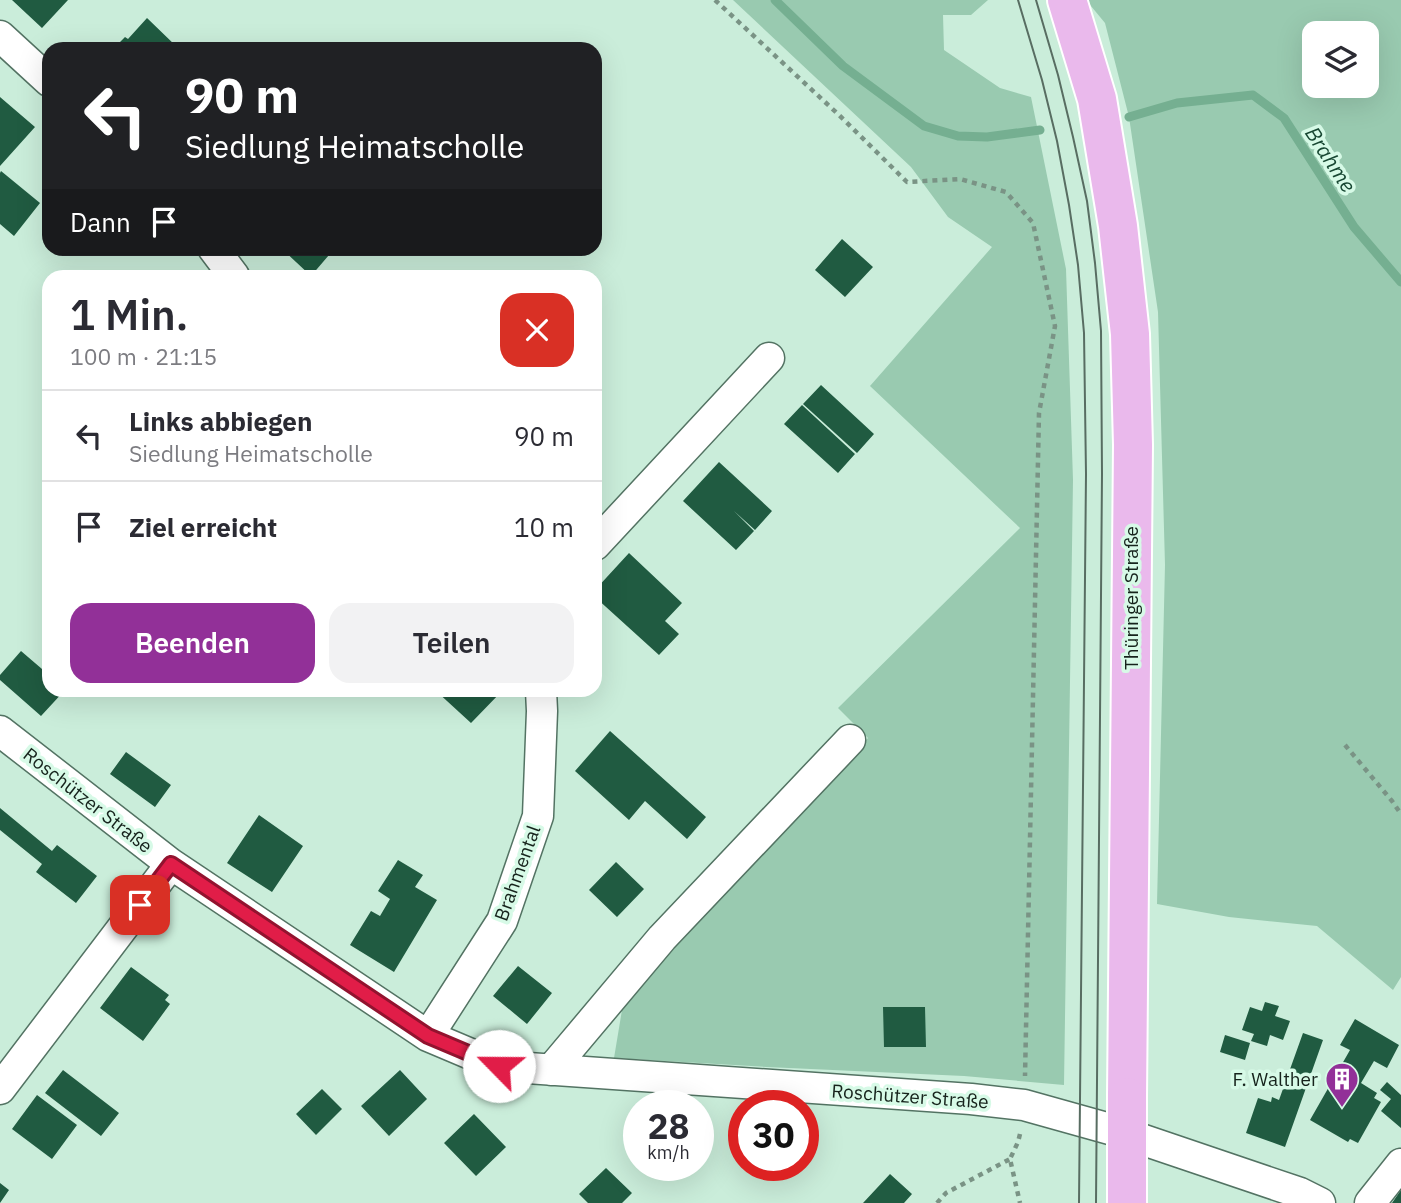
<!DOCTYPE html>
<html lang="de">
<head>
<meta charset="utf-8">
<style>
	body { margin:0; font-family:"IBM Plex Sans",sans-serif; background:#f2f2f3; color:#2b2b33; height:100vh; display:flex; flex-direction:column; font-size:26px; white-space:nowrap }
	* { box-sizing:border-box; margin:0 }
	p { font-size:23px; color:#7c7c81 }
	.icon { flex:none; width:38px; height:38px; fill:none; stroke:currentColor; stroke-width:2; stroke-linecap:round; stroke-linejoin:round }
	.map { position:relative; flex:1; overflow:hidden }
	.side { position:absolute; left:42px; top:270px; width:560px; height:427px; display:flex; flex-direction:column; background:#fff; border-radius:21px; box-shadow:0 7px 28px #0002 }
	.side>* { flex:none }
	.banner { position:absolute; left:42px; top:42px; width:560px; height:214px; border-radius:21px; box-shadow:0 7px 28px #0002; background:#202124; color:#fff; overflow:hidden }
	.buttons { position:absolute; left:1302px; top:21px; display:grid; gap:14px }
	.buttons a { display:grid; place-items:center; width:77px; height:77px; border-radius:14px; background:#fff; box-shadow:0 7px 28px #0002; font-size:35px }
	.speed { position:absolute; left:623px; top:1090px; display:flex; gap:14px; font-size:35px; font-weight:700; text-align:center }
	.speed>* { display:grid; place-content:center; width:91px; height:91px; border-radius:50%; background:#fff; box-shadow:0 7px 28px #0002; line-height:1 }
	.speed small { font-size:18px; font-weight:400 }
	.speed .limit { border:10px solid #d22; background:#fff; color:#111 }
	.pin { position:absolute; display:grid; place-items:center; width:60px; height:60px; color:#fff; margin:-30px; border-radius:14px; box-shadow:0 4px 10px #0006 }
	.me { position:absolute; width:77px; margin:-38px; rotate:293deg; stroke-linejoin:round; filter:drop-shadow(0 0 5px #0008) }
	.turn { display:flex; align-items:center; gap:24px; height:147px; padding:0 28px; font-size:32px }
	.turn .icon { width:91px; height:91px; stroke-width:2.5 }
	.turn b { display:block; font-size:49px; line-height:60px }
	.then { display:flex; align-items:center; height:66px; padding:0 28px; background:#0003; gap:14px; font-size:26px }
	.round { display:grid; place-items:center; flex:none; width:74px; height:74px; border-radius:21px; background:#f2f2f3 }
	.summary { display:flex; align-items:center; justify-content:space-between; height:119px; padding:0 28px }
	h1 { font-size:42px; font-weight:600; line-height:52px }
	.cta { display:flex; gap:14px; margin-top:auto; padding:14px 28px }
	.cta a { flex:1; height:80px; border-radius:21px; background:#923098; color:#fff; font-size:28px; font-weight:600; line-height:80px; text-align:center }
	.cta a+a { background:#f2f2f3; color:#2b2b33 }
	ul { padding:0; list-style:none }
	li { display:flex; align-items:center; gap:21px; height:91px; padding:0 28px; border-top:2px solid #e1e1e2 }
	li div { flex:1 }
	li b { display:block; font-size:26px }
	li em { font-style:normal }
	.map>svg:first-child { display:block }
	.green { fill:#99cab0; fill-rule:evenodd }
	.lines { fill:none; stroke-linecap:round; stroke-linejoin:round }
	.stream { stroke:#75af91; stroke-width:9 }
	.building { fill:#205b41 }
	.minor-casing { stroke:#537363; stroke-width:33 }
	.major-casing { stroke:#fff; stroke-width:42 }
	.path { stroke:#7a9385; stroke-width:4.5; stroke-dasharray:5 5; stroke-linecap:butt }
	.minor { stroke:#fff; stroke-width:30 }
	.major { stroke:#eab9ec; stroke-width:38 }
	.tram { stroke:#586d62; stroke-width:2 }
	.major-bridge-casing { stroke:#fff; stroke-width:42; stroke-linecap:butt }
	.major-bridge { stroke:#eab9ec; stroke-width:38 }
	.route-casing { stroke:#92132f; stroke-width:18 }
	.route { stroke:#e11d48; stroke-width:12 }
	.labels { text-anchor:middle; dominant-baseline:central; stroke-width:7; stroke-linejoin:round; paint-order:stroke }
	.street-label { font-size:19px; fill:#16231c; stroke:#d7fae7 }
	.poi-label { font-size:19px; fill:#16231c; stroke:#d7fae7; text-anchor:end }
	.water-label { font-size:21px; font-style:italic; fill:#174732; stroke:#d7fae7 }
</style>
</head>
<body>
<div class="map">
<svg width="1401" height="1203" viewBox="0 0 1401 1203">
	<rect width="100%" height="100%" fill="#caedda"/>
	<path class="green" d="M 733,0 L 988,0 L 971,15 L 943,15 L 944,50 L 1000,88 L 1031,97 L 1066,269 L 1073,480 L 1064,1085 L 964,1076 L 767,1067 L 614,1058 L 623,1004 L 868,738 L 838,708 L 1020,528 L 870,386 L 992,247 L 948,217 L 911,167 Z
		M 1086,0 L 1401,0 L 1401,977 L 1393,990 L 1317,926 L 1229,917 L 1157,904 L 1165,565 L 1158,312 L 1129,117 L 1105,23 ZM 1314,33 L 1367,33 L 1367,86 L 1314,86 Z"/>
	<g class="lines">
		<path class="stream" d="M 775,0 L 843,66 L 924,126 L 958,136 L 987,137 L 1040,130
			M 1129,117 L 1177,103 L 1253,95 L 1284,118 L 1354,227 L 1401,282"/>
	</g>
	<path class="building" d="M 12,0 L 68,0 L 42,28 Z
		M 147,18 L 177,47 L 176,49 L 113,49 L 125,37 L 128,39 Z
		M 0,97 L 35,127 L 0,166 Z
		M 1,171 L 40,203 L 14,236 L 0,224 L 0,173 Z
		M 842,239 L 873,267 L 845,297 L 815,270 Z
		M 281,248 L 335,248 L 311,276 Z
		M 821,385 L 874,434 L 857,453 L 803,404 Z
		M 802,405 L 855,454 L 838,473 L 784,424 Z
		M 719,462 L 772,511 L 755,530 L 734,511 L 754,531 L 736,550 L 683,501 Z
		M 629,553 L 682,603 L 665,621 L 679,634 L 659,655 L 595,597 L 595,590 Z
		M 21,651 L 49,675 L 49,690 L 65,690 L 41,716 L 0,680 L 0,675 Z
		M 435,690 L 503,690 L 471,723 Z
		M 610,731 L 706,817 L 687,839 L 645,801 L 629,820 L 575,771 Z
		M 126,752 L 171,785 L 155,807 L 110,774 Z
		M 0,808 L 52,851 L 57,845 L 97,876 L 76,903 L 36,872 L 42,864 L 0,830 Z
		M 259,815 L 303,846 L 272,892 L 227,863 Z
		M 398,860 L 423,875 L 415,887 L 437,900 L 394,972 L 350,945 L 371,911 L 380,916 L 390,899 L 378,891 Z
		M 616,862 L 644,889 L 617,917 L 589,890 Z
		M 518,966 L 552,993 L 527,1024 L 493,996 Z
		M 131,967 L 169,995 L 165,1000 L 170,1004 L 143,1041 L 100,1008 Z
		M 1265,1002 L 1279,1006 L 1275,1016 L 1290,1021 L 1283,1040 L 1270,1035 L 1267,1046 L 1251,1041 L 1254,1034 L 1242,1030 L 1250,1007 L 1262,1011 Z
		M 883,1007 L 925,1007 L 926,1047 L 884,1047 Z
		M 1355,1019 L 1399,1045 L 1387,1068 L 1374,1061 L 1361,1083 L 1377,1093 L 1374,1098 L 1381,1102 L 1358,1143 L 1350,1139 L 1348,1142 L 1310,1120 L 1350,1050 L 1340,1045 Z
		M 1303,1033 L 1323,1040 L 1285,1147 L 1246,1133 L 1258,1098 L 1271,1102 L 1272,1097 L 1279,1100 Z
		M 1225,1035 L 1250,1043 L 1245,1060 L 1220,1052 Z
		M 63,1070 L 119,1113 L 101,1136 L 45,1093 Z
		M 400,1070 L 427,1099 L 389,1136 L 361,1106 Z
		M 1387,1082 L 1401,1095 L 1401,1128 L 1381,1111 L 1391,1099 L 1380,1090 Z
		M 322,1089 L 342,1109 L 316,1135 L 296,1114 Z
		M 37,1095 L 77,1125 L 52,1159 L 12,1129 Z
		M 474,1114 L 506,1147 L 476,1176 L 444,1143 Z
		M 606,1168 L 632,1193 L 622,1203 L 588,1203 L 579,1194 Z
		M 890,1174 L 912,1194 L 904,1203 L 863,1203 Z
		M 0,1183 L 9,1190 L 0,1203 Z
		M 1401,1190 L 1401,1203 L 1392,1203 Z"/>
	<g class="lines">
		<defs>
			<path id="minor" d="M 0,36 L 49,81
				M 213,248 L 234,276
				M 595,545 L 769,358
				M 0,731 L 171,864 L 428,1036 L 499,1066 L 971,1099 L 1024,1105 L 1117,1131 L 1300,1193 L 1320,1203
				M 428,1036 L 502,921 L 538,816 L 542,711 L 541,690
				M 551,1070 L 662,938 L 850,740
				M 0,1089 L 171,864
				M 1370,1203 L 1401,1164"/>
			<path id="major" d="M 1067,0 L 1097,99 L 1118,226 L 1130,334 L 1133,445 L 1127,1097
				M 1127,1203 L 1127,1176"/>
		</defs>
		<use href="#minor" class="minor-casing"/>
		<use href="#major" class="major-casing"/>
		<path class="path" d="M 715,0 L 839,115 L 907,182 L 960,179 L 1006,192 L 1033,223 L 1055,326 L 1039,413 L 1025,1076
			M 1345,745 L 1392,801 L 1401,814
			M 1020,1134 L 1018,1142 L 1010,1159 L 1020,1203
			M 937,1203 L 946,1193 L 1010,1159"/>
		<use href="#minor" class="minor"/>
		<use href="#major" class="major"/>
		<path class="tram" d="M 1018,0 L 1042,80 L 1057,141 L 1069,205 L 1078,265 L 1084,333 L 1086,474 L 1079,1203
			M 1036,0 L 1058,75 L 1073,137 L 1087,201 L 1095,263 L 1101,331 L 1102,474 L 1096,1203"/>
		<defs>
			<path id="major-bridge" d="M 1127,1097 L 1127,1176"/>
		</defs>
		<use href="#major-bridge" class="major-bridge-casing"/>
		<use href="#major-bridge" class="major-bridge"/>
	</g>
	<g class="lines">
		<defs>
			<path id="route" d="M 140,905 L 171,864 L 428,1036 L 499,1066"/>
		</defs>
		<use href="#route" class="route-casing"/>
		<use href="#route" class="route"/>
	</g>
	<defs>
		<symbol id="building-pin" viewBox="-11 -11 22 30"><path d="M0 17L-7.5 6A9.5 9.5 0 1 1 7.5 6Z" fill="#923098" stroke="#d7fae7"/><path d="M-4-6H4V6H1V3H-1V6H-4ZM-2.5-4.3h1.7v1.8h-1.7ZM.8-4.3h1.7v1.8H.8ZM-2.5-1h1.7V.8h-1.7ZM.8-1h1.7V.8H.8Z" fill="#fff"/></symbol>
	</defs>
	<g fill-rule="evenodd">
		<use href="#building-pin" x="1323" y="1060" width="38" height="52"/>
	</g>
	<g class="labels">
		<g class="street-label">
			<text transform="translate(1131 598) rotate(-90)">Thüringer Straße</text>
			<text transform="translate(88 800) rotate(38)">Roschützer Straße</text>
			<text transform="translate(517 873) rotate(-70)">Brahmental</text>
			<text transform="translate(910 1096) rotate(4)">Roschützer Straße</text>
		</g>
		<g class="poi-label">
			<text x="1318" y="1079">F. Walther</text>
		</g>
		<g class="water-label">
			<text transform="translate(1331 159) rotate(57)">Brahme</text>
		</g>
	</g>
</svg>
<div class="buttons">
<a><svg class="icon" aria-label="layers" viewBox="0 0 24 24"><path d="M12 4l9 5-9 5-9-5zM3 14l9 5 9-5"/></svg></a>
</div>
<div class="speed"><div>28<small>km/h</small></div><div class="limit">30</div></div>
<div class="pin" style="left:140px;top:905px;background:#d93025"><svg class="icon" aria-label="arrive" viewBox="0 0 24 24"><path d="M6 21V4h12l-3 4 3 4H6"/></svg></div>
<svg class="me" style="left:499px;top:1066px" viewBox="-20 -20 40 40"><circle r="19" fill="#fff"/><path d="M0-13L10 11 0 6-10 11z" fill="#e11d48"/></svg>
<div class="banner">
<div class="turn"><svg class="icon" aria-label="left" viewBox="0 0 24 24"><path d="M17 20v-9H6M10 6l-5 5 5 5"/></svg><div><b>90 m</b>Siedlung Heimatscholle</div></div>
<div class="then">Dann<svg class="icon" aria-label="arrive" viewBox="0 0 24 24"><path d="M6 21V4h12l-3 4 3 4H6"/></svg></div>
</div>
<section class="side">
<div class="summary"><div><h1>1 Min.</h1><p>100 m · 21:15</p></div><a class="round" style="background:#d93025;color:#fff"><svg class="icon" aria-label="close" viewBox="0 0 24 24"><path d="M6 6l12 12M18 6L6 18"/></svg></a></div>
<ul>
<li><svg class="icon" aria-label="left" viewBox="0 0 24 24"><path d="M17 20v-9H6M10 6l-5 5 5 5"/></svg><div><b>Links abbiegen</b><p>Siedlung Heimatscholle</p></div><em>90 m</em></li>
<li><svg class="icon" aria-label="arrive" viewBox="0 0 24 24"><path d="M6 21V4h12l-3 4 3 4H6"/></svg><div><b>Ziel erreicht</b></div><em>10 m</em></li>
</ul>
<div class="cta"><a>Beenden</a><a>Teilen</a></div>
</section>
</div>
</body>
</html>
